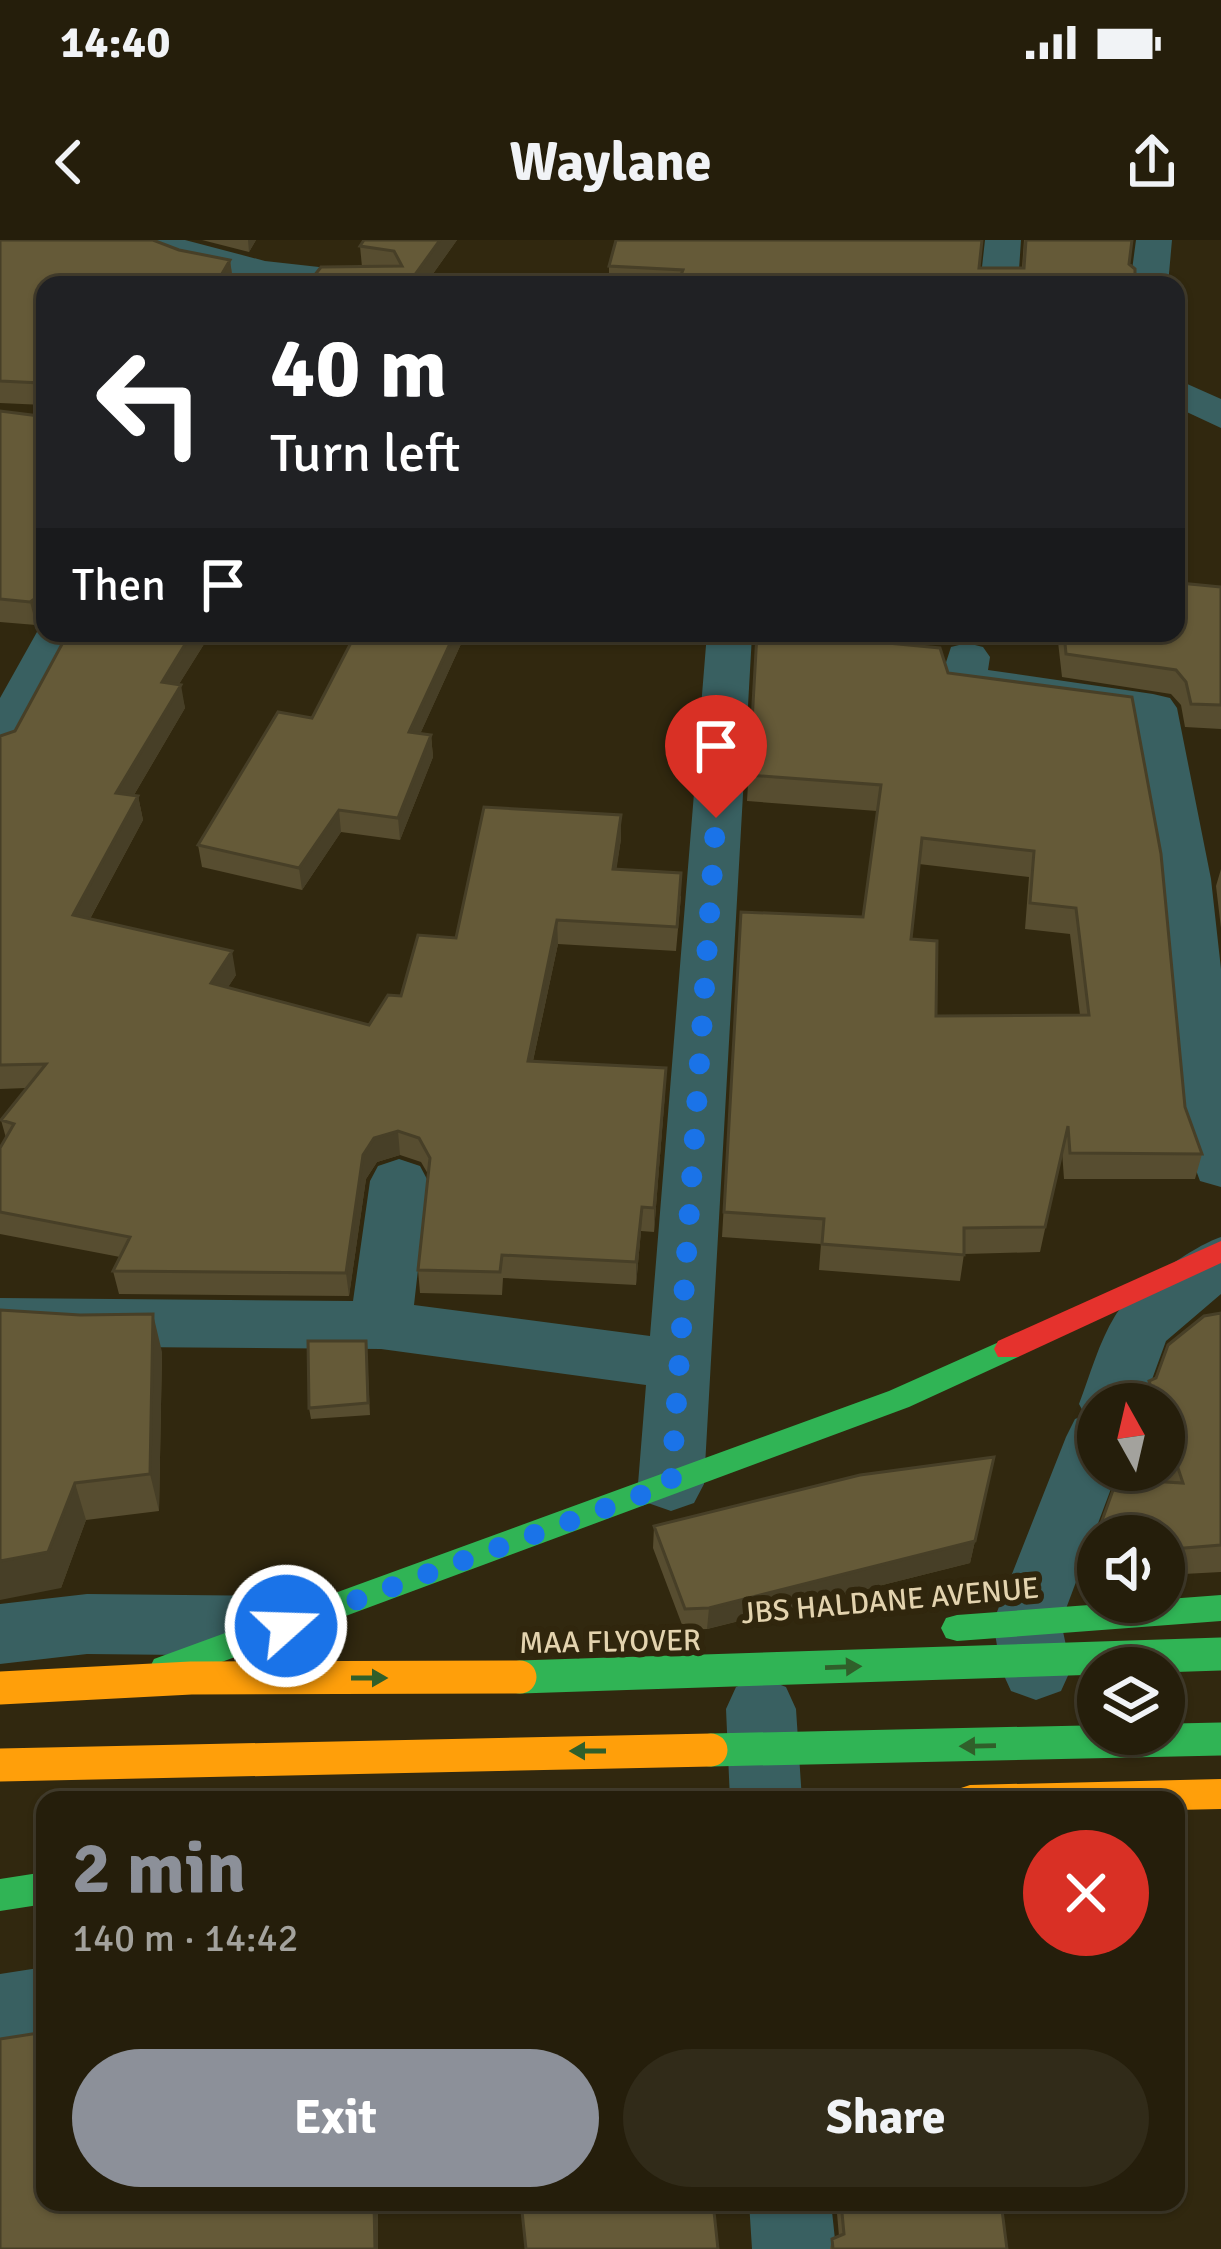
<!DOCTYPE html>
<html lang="en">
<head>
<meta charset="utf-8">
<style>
	body { margin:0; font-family:Signika,sans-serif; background:#312b19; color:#f1f3f6; height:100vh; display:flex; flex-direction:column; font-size:45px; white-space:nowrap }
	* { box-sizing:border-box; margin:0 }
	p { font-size:39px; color:#a3a29d }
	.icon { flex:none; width:66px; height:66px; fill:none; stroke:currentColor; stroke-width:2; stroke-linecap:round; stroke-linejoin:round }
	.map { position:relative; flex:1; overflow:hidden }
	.side { position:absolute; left:36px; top:1551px; width:1149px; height:420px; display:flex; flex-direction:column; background:#251e0b; border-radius:24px; box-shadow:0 3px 9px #0004,0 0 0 3px #423c2c }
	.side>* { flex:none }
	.guide { position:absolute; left:36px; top:36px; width:1149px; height:366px; border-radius:24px; box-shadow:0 3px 9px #0004,0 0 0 3px #423c2c; background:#202124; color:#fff; overflow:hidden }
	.needle { width:78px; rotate:352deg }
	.buttons { position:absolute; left:1077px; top:1143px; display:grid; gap:24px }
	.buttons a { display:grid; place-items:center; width:108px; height:108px; border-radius:50%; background:#251e0b; box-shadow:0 3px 9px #0004,0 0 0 3px #423c2c; font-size:60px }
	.pin { position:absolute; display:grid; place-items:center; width:102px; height:102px; color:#fff; margin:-123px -51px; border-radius:50% 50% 50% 0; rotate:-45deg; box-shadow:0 0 12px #0007 }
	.pin .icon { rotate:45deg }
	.me { position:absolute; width:132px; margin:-66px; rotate:70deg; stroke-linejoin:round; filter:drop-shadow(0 0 9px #0008) }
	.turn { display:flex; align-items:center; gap:42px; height:252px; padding:0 36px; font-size:54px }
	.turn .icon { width:156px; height:156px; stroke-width:2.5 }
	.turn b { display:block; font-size:84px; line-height:102px }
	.then { display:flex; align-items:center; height:114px; padding:0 36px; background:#0003; gap:24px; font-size:45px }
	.round { display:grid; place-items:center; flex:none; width:126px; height:126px; border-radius:63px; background:#312b19 }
	.summary { display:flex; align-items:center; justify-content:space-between; height:204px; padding:0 36px }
	h1 { font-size:72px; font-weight:700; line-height:90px; color:#8c9099 }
	.cta { display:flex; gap:24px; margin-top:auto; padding:24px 36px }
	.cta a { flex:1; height:138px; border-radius:72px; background:#8c9099; color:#fff; font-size:48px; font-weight:700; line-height:138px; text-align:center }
	.cta a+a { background:#312b19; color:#f1f3f6 }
	.status { display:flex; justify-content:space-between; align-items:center; height:84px; padding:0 60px; background:#251e0b; direction:ltr }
	.status svg { height:33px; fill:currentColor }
	header { display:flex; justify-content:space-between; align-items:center; height:156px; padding:0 36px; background:#251e0b; font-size:54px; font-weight:700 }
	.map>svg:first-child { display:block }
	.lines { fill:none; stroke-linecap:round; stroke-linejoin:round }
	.street { fill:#396061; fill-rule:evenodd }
	.fast { fill:#30b455; fill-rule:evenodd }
	.slow { fill:#ff9f0a; fill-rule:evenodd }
	.jam { fill:#e5322d; fill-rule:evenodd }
	.fast-bridge { stroke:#30b455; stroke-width:33 }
	.slow-bridge { stroke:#ff9f0a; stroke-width:33 }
	.wall { fill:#574d30; fill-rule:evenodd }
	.shaded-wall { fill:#473f27 }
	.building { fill:#655a38; stroke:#473f27; stroke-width:3; fill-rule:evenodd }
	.oneway { fill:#305f2a }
	.route { stroke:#1a73e8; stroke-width:21; stroke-dasharray:0 37.8 }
	.labels { text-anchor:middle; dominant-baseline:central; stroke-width:12; stroke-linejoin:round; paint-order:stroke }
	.street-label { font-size:30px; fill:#e3d3ae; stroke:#30260d }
</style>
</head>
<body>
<div class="status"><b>14:40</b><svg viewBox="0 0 49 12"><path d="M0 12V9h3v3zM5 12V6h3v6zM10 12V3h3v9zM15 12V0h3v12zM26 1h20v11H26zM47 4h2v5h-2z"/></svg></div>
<header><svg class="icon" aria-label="back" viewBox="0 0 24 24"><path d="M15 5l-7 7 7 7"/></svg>Waylane<svg class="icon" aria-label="share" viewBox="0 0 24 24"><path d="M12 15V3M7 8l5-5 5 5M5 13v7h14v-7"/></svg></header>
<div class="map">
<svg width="1221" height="2009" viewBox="0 0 1221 2009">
	<rect width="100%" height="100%" fill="#31280f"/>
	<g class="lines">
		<path class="street" d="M 135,0 L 185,0 L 265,21 L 382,34 L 395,37 L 401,45 C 346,45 168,48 135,0 Z
			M 985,0 L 1021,0 L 1018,45 L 980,45 Z
			M 1136,0 L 1172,0 L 1168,45 L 1130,45 Z
			M 1176,139 L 1221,159 L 1221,188 L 1176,167 Z
			M 42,383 L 45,393 L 81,393 L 24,502 L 17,512 L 0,517 L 0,458 Z
			M 707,393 L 752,395 L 704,1244 L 694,1263 L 671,1271 L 648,1263 L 638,1244 L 646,1145 L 381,1109 L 0,1106 L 0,1058 L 353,1061 L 370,941 L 378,926 L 399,919 L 420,926 L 428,941 L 414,1065 L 650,1096 Z
			M 967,403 L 983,407 L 990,417 L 988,430 L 1153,454 L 1170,458 L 1177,468 L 1211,639 L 1221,729 L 1221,947 L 1200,941 L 1182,892 L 1159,639 L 1131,479 L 946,451 L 940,441 L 951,407 Z
			M 1221,997 L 1221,1054 L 1166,1101 L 1143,1164 L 1098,1164 L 1098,1230 L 1118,1230 L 1061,1382 L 1071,1429 L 1061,1451 L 1036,1460 L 1011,1451 L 1001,1429 L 993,1382 L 1066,1197 L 1075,1179 L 1085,1175 L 1079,1164 C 1090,1135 1099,1102 1115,1076 C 1131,1050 1193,1006 1221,997 Z
			M 87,1354 L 274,1356 L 298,1365 L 308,1386 L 298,1407 L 274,1416 L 87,1414 L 0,1424 L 0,1364 Z
			M 761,1437 L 786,1447 L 796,1469 L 802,1560 L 730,1560 L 726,1469 L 736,1447 Z
			M 45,1727 L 45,1803 L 0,1810 L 0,1734 Z
			M 749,1962 L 831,1962 L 836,2009 L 752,2009 Z"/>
		<path class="fast" d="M 1008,1098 L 1018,1101 L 1022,1109 L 1018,1117 L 909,1167 L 165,1443 L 154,1439 L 149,1429 L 154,1419 L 889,1151 Z
			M 1221,1355 L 1221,1381 L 957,1401 L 946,1398 L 941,1388 L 946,1378 L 957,1375 Z
			M 45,1632 L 45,1664 L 0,1671 L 0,1639 Z"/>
		<path class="slow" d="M 1221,1539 L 1221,1569 L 1176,1570 L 1176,1560 L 954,1560 L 958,1549 L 970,1545 Z"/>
		<path class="jam" d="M 1221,1001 L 1221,1023 L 1018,1117 L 998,1117 L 994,1109 L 998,1101 Z"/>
		<path class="fast-bridge" d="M 520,1437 L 1221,1414
			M 711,1510 L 1221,1499"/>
		<path class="slow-bridge" d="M 0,1448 L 191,1438 L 520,1437
			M 0,1525 L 711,1510"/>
	</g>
	<path class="wall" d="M 0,0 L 179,10 L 230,20 L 233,42 L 231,45 L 45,45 L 45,381 L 44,379 L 36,385 L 0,382 L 0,171 L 40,176 L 44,165 L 0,163 Z
		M 202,0 L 256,0 L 249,12 Z
		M 457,0 L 430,38 L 307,45 L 362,27 L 360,6 Z
		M 1024,0 L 1132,0 L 1129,24 L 1135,45 L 609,45 L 609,26 L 1022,28 Z
		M 1180,343 L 1221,347 L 1221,489 L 1185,487 L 1181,465 L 1171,454 L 1062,437 L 1057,393 L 1176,393 Z
		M 68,393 L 211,393 L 179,444 L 185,468 L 134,555 L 138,556 L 143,580 L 90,679 L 236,735 L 228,747 L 369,785 L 401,756 L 456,698 L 621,599 L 616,629 L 681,656 L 676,711 L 558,704 L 533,821 L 665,852 L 654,992 L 641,991 L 636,1045 L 503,1038 L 502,1055 L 420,1053 L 418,1030 L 428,934 L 421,922 L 400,915 L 377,922 L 366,939 L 349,1056 L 119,1054 L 113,1031 L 120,1017 L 0,994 L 0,908 L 6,898 L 1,880 L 26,848 L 0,849 L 0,496 L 15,491 Z
		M 356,393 L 466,393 L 420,494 L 431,495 L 433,517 L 400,600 L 341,592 L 302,650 L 202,627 L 198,605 L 312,478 Z
		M 757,393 L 948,433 L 1185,867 L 1202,914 L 1195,939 L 1064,939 L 1062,911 L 1040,1012 L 964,1014 L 960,1041 L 819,1030 L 821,1004 L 722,997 L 741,672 L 863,677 L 877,571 L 747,561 ZM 919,624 L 1029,637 L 1025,689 L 1070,694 L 1080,775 L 936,776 L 911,699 Z
		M 907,393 L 945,393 L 942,396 Z
		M 1221,629 L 1221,688 L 1216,646 Z
		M 0,1070 L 162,1112 L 159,1271 L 86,1280 L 61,1348 Z
		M 1221,1073 L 1221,1332 L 1165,1335 L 1164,1339 L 1164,1296 L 1098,1296 L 1098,1341 L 1092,1341 L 1091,1316 L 1099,1289 L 1164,1242 L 1160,1230 L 1164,1230 L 1164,1164 L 1142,1164 L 1149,1141 L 1156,1138 Z
		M 367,1113 L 370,1175 L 311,1179 L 309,1168 Z
		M 994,1217 L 970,1323 L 707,1389 L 684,1390 L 653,1308 L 654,1286 Z
		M 836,1962 L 1001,1962 L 1007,2009 L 830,2009 L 832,1999 L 839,1996 Z"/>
	<path class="shaded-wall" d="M 248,0 L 256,0 L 249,12 Z
		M 440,0 L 457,0 L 425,45 L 414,36 Z
		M 230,20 L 233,42 L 231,45 L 216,45 Z
		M 39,356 L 44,379 L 36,385 L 30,362 Z
		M 192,393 L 211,393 L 166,465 L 162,442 Z
		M 455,393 L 466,393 L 411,514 L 409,492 Z
		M 181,445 L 185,468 L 121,577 L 116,553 Z
		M 431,495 L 433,517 L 400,600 L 398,578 Z
		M 138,556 L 143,580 L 79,699 L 73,675 Z
		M 339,570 L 341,592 L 302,650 L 299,628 Z
		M 621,575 L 621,599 L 613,653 L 613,629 Z
		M 557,680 L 558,704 L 528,844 L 528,821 Z
		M 232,711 L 236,735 L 216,766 L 211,743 Z
		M 666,828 L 665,852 L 654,992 L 654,968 Z
		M 398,891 L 400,915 L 377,922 L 366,939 L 349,1056 L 346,1033 L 363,915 L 374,898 Z
		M 642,967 L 641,991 L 636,1045 L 636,1022 Z
		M 153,1074 L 162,1112 L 159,1271 L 150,1234 Z
		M 75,1243 L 86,1280 L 61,1348 L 0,1360 L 0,1321 Z
		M 975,1301 L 970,1323 L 707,1389 L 709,1368 Z
		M 374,1962 L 378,1962 L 378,2009 L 375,2009 Z"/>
	<path class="building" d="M 0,0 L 153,0 L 179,10 L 230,20 L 216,44 L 137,35 L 129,45 L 45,45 L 45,157 L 41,143 L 0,141 Z
		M 364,0 L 440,0 L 414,36 L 490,43 L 489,45 L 307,45 L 321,27 L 402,26 L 394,11 L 360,6 Z
		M 616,0 L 982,0 L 979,28 L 1024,28 L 1026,0 L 1132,0 L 1129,24 L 1135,29 L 1135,45 L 677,45 L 683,30 L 609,26 Z
		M 45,164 L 45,363 L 43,363 L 39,356 L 30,362 L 0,359 L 0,171 L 40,176 Z
		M 1176,333 L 1180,343 L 1221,347 L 1221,465 L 1191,464 L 1186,442 L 1176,430 L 1066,414 L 1064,393 L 1176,393 Z
		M 68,393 L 192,393 L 162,442 L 181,445 L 116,553 L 138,556 L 73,675 L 232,711 L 211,743 L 369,785 L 388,755 L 401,756 L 418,695 L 456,698 L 484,567 L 621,575 L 613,629 L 681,633 L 677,687 L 557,680 L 528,821 L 666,828 L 654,968 L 642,967 L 636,1022 L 502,1015 L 500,1032 L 418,1030 L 430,918 L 419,898 L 398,891 L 374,898 L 363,915 L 346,1033 L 113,1031 L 130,997 L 0,972 L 0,908 L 14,884 L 1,880 L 46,824 L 0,825 L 0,496 L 15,491 Z
		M 356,393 L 455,393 L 409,492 L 431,495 L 398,578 L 339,570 L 299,628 L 198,605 L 278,472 L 312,478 Z
		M 757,393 L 783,393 L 940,408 L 948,433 L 1132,457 L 1161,614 L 1185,867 L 1202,914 L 1070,913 L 1068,886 L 1045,987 L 964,988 L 964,1015 L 822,1004 L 824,979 L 724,972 L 741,672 L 863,677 L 881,545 L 749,535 ZM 922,598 L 1034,611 L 1030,663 L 1076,668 L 1089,775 L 936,776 L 937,701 L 911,699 Z
		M 0,1070 L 80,1075 L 153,1074 L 150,1234 L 75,1243 L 48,1312 L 0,1321 Z
		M 1221,1073 L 1221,1305 L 1173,1309 L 1169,1326 L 1164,1325 L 1164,1296 L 1099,1296 L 1099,1289 L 1117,1239 L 1183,1243 L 1164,1186 L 1164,1164 L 1157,1164 L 1149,1141 L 1156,1138 L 1168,1105 L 1204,1076 Z
		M 308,1101 L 366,1101 L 368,1163 L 309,1168 Z
		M 994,1217 L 975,1301 L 709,1368 L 685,1369 L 654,1286 L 860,1235 Z
		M 45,1792 L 45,1962 L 374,1962 L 375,2009 L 0,2009 L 0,1799 Z
		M 521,1962 L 713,1962 L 718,2009 L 526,2009 Z
		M 841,1962 L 1001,1962 L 1007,2009 L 833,2009 L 832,1999 L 844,1994 Z"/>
	<defs><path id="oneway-solid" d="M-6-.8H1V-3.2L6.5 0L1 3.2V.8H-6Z" transform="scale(3)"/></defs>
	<g class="oneway">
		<use href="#oneway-solid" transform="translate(843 1427) rotate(-2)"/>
		<use href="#oneway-solid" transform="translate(369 1438)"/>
		<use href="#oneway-solid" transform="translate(978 1506) rotate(179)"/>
		<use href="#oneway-solid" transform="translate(588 1511) rotate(180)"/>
	</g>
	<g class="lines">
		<path class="route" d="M 286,1386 L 671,1244 L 716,578"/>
	</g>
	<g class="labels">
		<g class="street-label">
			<text transform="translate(890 1361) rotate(-5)">JBS HALDANE AVENUE</text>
			<text transform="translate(610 1402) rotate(-1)">MAA FLYOVER</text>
		</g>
	</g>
</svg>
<div class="buttons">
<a><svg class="needle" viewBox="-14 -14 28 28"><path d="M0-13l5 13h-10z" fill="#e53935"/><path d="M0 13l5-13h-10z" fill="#a3a29d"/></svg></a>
<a><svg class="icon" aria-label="sound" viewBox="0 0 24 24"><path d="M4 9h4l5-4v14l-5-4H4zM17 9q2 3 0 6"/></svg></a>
<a><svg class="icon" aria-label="layers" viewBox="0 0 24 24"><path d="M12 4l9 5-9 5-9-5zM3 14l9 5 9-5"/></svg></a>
</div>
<div class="pin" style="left:716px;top:578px;background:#d93025"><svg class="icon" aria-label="arrive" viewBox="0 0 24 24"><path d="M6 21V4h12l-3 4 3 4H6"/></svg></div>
<svg class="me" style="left:286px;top:1386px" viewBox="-20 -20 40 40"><circle r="17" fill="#1a73e8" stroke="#fff" stroke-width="3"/><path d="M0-11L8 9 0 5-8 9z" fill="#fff"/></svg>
<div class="guide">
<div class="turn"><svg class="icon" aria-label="left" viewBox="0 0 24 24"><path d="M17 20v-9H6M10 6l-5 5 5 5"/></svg><div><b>40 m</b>Turn left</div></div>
<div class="then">Then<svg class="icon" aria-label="arrive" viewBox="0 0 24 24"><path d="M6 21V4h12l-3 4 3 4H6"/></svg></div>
</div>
<section class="side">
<div class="summary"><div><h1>2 min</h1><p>140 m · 14:42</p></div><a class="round" style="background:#d93025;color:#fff"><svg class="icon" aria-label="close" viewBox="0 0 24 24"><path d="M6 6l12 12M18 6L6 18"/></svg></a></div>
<div class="cta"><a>Exit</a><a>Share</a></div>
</section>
</div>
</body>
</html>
